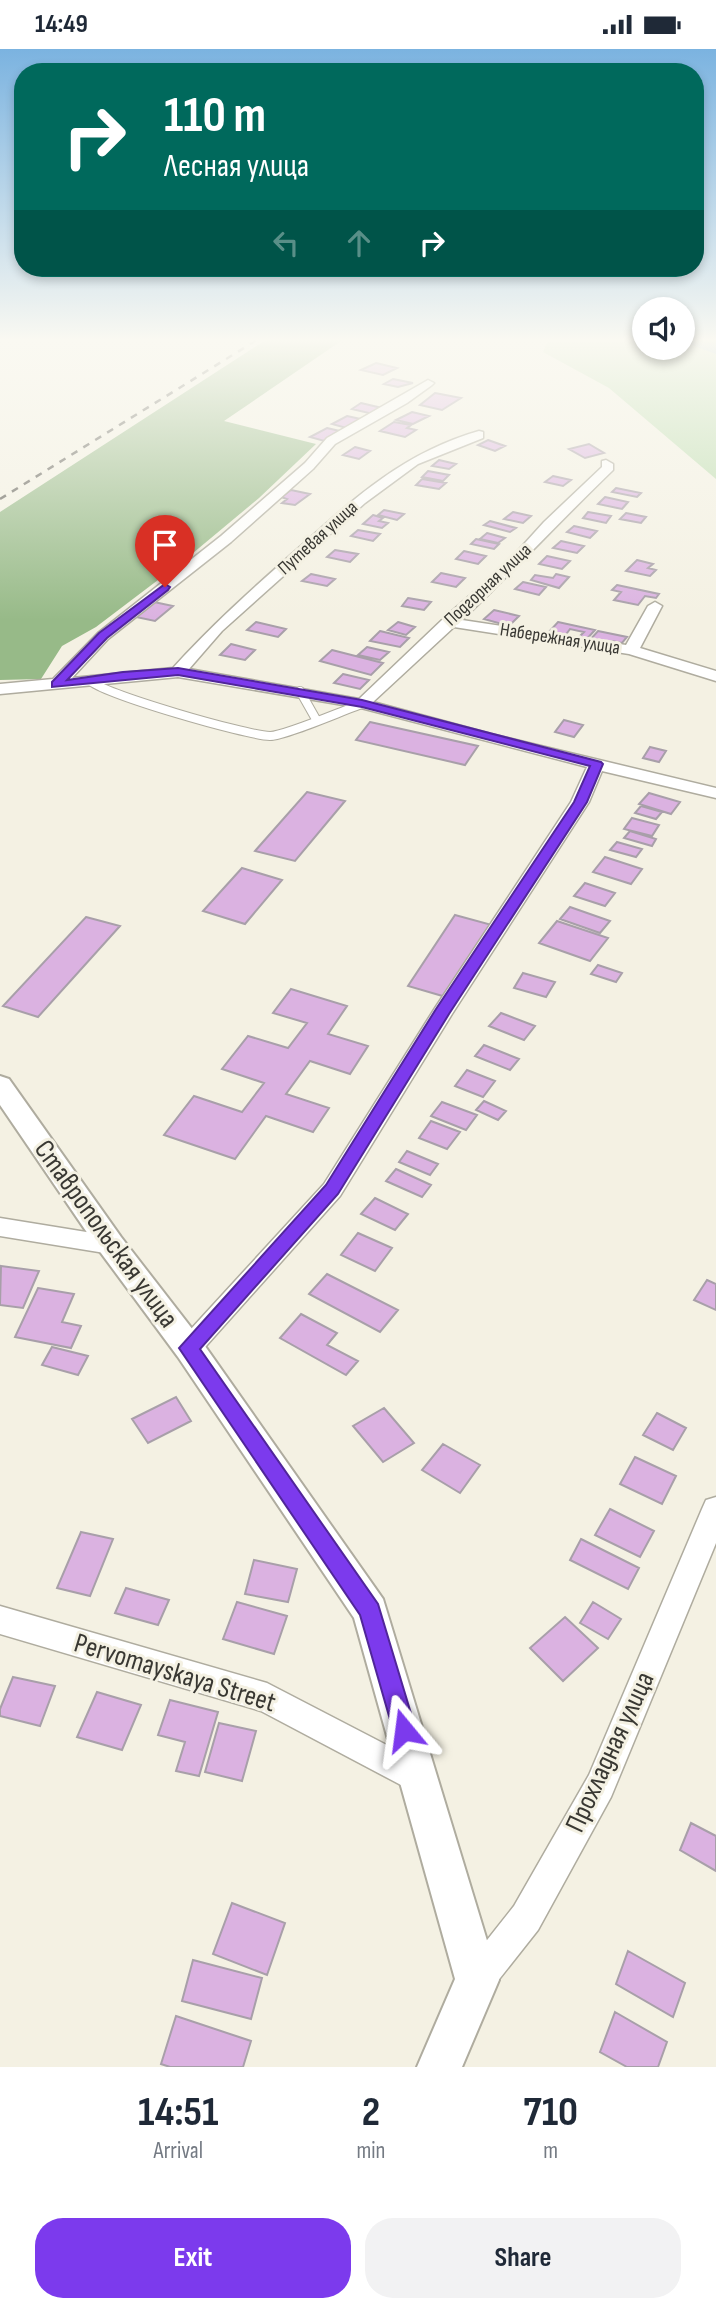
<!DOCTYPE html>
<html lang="en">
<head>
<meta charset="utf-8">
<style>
	body { margin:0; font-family:"Sofia Sans Condensed",sans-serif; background:#f2f2f3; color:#1f2937; height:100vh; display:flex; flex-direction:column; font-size:26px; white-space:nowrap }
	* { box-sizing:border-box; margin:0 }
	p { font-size:23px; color:#747a83 }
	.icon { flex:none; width:38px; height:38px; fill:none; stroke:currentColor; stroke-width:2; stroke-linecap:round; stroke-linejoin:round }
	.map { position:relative; height:2018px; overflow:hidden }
	.drawer { display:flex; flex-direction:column; background:#fff; flex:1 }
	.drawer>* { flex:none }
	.banner { position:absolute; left:14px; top:14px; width:690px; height:214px; border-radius:28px; box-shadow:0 4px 10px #0003; background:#00695c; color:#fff; overflow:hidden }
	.buttons { position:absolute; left:632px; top:248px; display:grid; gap:14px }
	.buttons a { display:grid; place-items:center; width:63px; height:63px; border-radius:50%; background:#fff; box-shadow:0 4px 10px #0003; font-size:35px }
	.pin { position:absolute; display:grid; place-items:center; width:60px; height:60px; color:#fff; margin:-72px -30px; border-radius:50% 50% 50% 0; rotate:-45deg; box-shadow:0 0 7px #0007 }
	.pin .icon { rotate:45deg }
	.me { position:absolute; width:77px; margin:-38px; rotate:344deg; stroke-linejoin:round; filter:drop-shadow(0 0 5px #0008) }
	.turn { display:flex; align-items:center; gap:24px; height:147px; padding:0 35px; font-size:32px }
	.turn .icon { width:91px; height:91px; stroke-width:2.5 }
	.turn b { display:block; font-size:49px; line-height:60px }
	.lanes { display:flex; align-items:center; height:66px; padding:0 35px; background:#0003; justify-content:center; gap:35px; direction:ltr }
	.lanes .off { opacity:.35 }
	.eta { display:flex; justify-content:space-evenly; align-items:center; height:119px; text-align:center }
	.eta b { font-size:42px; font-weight:700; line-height:49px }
	.action { display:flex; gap:14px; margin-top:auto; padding:14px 35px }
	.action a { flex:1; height:80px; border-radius:28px; background:#7c3aed; color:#fff; font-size:28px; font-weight:700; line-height:80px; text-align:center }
	.action a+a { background:#f2f2f3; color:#1f2937 }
	.status { display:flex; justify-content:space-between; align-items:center; height:49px; padding:0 35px; background:#fff; direction:ltr }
	.status svg { height:19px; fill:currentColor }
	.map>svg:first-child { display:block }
	.green { fill:#bbdcae }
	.forest { fill:#97ba88 }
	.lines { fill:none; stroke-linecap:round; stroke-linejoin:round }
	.river { fill:#77b1d4; fill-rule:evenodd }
	.building { fill:#dbb2e1; stroke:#a89fa9; stroke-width:2 }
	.service-casing { stroke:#afac9f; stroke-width:10 }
	.minor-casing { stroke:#afac9f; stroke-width:3 }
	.tertiary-casing { stroke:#afac9f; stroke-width:4 }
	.service { stroke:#fff; stroke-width:8 }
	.minor { fill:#fff; fill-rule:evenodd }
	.tertiary { fill:#fff; fill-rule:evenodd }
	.rail { stroke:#615f58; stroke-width:2.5; stroke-dasharray:7 7; stroke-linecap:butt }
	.route { fill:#7c3aed; stroke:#51269a; stroke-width:2 }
	.labels { text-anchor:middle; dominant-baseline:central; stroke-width:6; stroke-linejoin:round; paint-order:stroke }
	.far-street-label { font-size:19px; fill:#393833; stroke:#f4f1e3 }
	.near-street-label { font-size:28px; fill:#393833; stroke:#f4f1e3 }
</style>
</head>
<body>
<div class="status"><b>14:49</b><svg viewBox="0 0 49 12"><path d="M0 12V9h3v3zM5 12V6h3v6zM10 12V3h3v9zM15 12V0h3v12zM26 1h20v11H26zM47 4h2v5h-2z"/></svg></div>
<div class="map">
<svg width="716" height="2018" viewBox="0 0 716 2018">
	<rect width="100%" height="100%" fill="#f4f1e3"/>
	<path class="green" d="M 549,289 L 644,289 L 644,299 L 682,299 L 683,289 L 716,289 L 716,430 L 609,339 L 543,303 Z"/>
	<path class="forest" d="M 282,289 L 344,290 L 224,372 L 316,395 L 259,449 L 187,509 L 96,578 L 62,597 L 41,630 L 0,631 L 0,463 L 264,292 Z"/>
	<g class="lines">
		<path class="river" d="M 682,289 L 708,289 L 716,292 L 716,305 L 684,293 Z"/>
	</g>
	<path class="building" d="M 376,314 L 397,319 L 383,326 L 361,321 Z
		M 393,330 L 413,334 L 398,338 L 384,335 Z
		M 435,344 L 461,349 L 442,361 L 420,356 Z
		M 361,354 L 382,359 L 373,365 L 352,360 Z
		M 412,363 L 429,367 L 413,375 L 396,371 Z
		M 347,367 L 365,371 L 350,380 L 332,375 Z
		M 394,373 L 411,376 L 407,379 L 416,381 L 405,388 L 380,382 Z
		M 327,379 L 344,383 L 328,393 L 310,388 Z
		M 488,391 L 505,397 L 495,402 L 478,396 Z
		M 589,395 L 604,404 L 585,409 L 569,400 Z
		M 355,398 L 370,402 L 359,410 L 343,406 Z
		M 439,411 L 456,415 L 449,420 L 432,417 Z
		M 428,422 L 449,426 L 443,432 L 422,428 Z
		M 553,427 L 571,431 L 563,437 L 545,433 Z
		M 422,430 L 446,434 L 439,440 L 416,436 Z
		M 616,439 L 641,444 L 637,448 L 612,443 Z
		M 291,441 L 310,445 L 295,456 L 282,454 L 287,450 L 281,448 Z
		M 605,448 L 628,453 L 622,460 L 598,455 Z
		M 384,461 L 404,465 L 397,471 L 378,466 Z
		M 513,463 L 531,467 L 523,474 L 504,470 Z
		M 588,463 L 611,467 L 606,474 L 583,469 Z
		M 626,464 L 646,468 L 641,474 L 620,470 Z
		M 373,466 L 383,469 L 379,472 L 388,474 L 382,479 L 363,475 Z
		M 490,472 L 516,479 L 510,483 L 484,476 Z
		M 574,477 L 597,482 L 590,489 L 567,483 Z
		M 358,481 L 380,485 L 373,492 L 351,487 Z
		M 487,484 L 505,489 L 498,494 L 480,490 Z
		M 476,490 L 499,495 L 494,500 L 471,495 Z
		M 561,492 L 584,497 L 577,504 L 553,499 Z
		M 335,501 L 358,505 L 350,513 L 327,508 Z
		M 464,502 L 486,507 L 478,515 L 456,510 Z
		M 547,507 L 570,512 L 562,520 L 539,515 Z
		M 637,511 L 653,515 L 648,519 L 656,521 L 650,527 L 626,522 Z
		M 441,524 L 465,529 L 456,538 L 432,533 Z
		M 311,525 L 335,530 L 327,537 L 302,532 Z
		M 556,525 L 569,528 L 559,539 L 531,531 L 535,526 L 553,529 Z
		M 523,533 L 546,538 L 539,546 L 515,540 Z
		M 617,536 L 659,545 L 656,549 L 645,547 L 638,556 L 614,551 L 621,543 L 612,541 Z
		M 408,549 L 431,553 L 424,561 L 402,557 Z
		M 154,553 L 173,557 L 155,572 L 136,568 Z
		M 494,561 L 519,567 L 509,577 L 484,570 Z
		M 256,573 L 286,580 L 278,588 L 247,581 Z
		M 398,573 L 415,578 L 406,586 L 388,581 Z
		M 558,573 L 595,581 L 585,592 L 577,590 L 584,583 L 570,580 L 564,588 L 548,584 Z
		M 380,582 L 409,589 L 400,598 L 370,592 Z
		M 598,582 L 627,588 L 622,594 L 612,592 L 608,596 L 589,592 Z
		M 231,595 L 255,601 L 245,611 L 220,606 Z
		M 367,598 L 389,603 L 380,611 L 358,606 Z
		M 332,601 L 383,614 L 371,626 L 320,612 Z
		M 343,625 L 369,631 L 360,640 L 334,634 Z
		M 564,671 L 583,676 L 574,688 L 555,683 Z
		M 370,673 L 478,697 L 465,716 L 356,691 Z
		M 650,698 L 666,702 L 659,713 L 643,709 Z
		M 307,743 L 345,752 L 295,812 L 255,802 Z
		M 649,744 L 680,753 L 671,765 L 639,755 Z
		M 641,757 L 662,763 L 656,770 L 635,764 Z
		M 632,769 L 659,776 L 652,787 L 624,780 Z
		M 630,782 L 656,790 L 652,797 L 624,789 Z
		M 617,793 L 642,800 L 636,808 L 610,801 Z
		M 605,808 L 642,820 L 631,835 L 593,823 Z
		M 242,819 L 282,831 L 245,875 L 203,862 Z
		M 585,834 L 615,844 L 605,857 L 574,847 Z
		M 570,858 L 610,872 L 600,884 L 560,870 Z
		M 455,866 L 492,876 L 446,948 L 408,937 Z
		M 86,868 L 120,877 L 38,968 L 3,957 Z
		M 557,872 L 608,889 L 590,912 L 539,894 Z
		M 598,916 L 622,924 L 616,933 L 591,925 Z
		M 523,924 L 555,933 L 546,948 L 514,939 Z
		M 291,940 L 347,957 L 328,985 L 368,997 L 350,1025 L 310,1012 L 286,1045 L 329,1059 L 313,1083 L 266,1067 L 235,1110 L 164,1086 L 194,1047 L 242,1063 L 264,1034 L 222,1020 L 248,987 L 288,999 L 307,974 L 273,964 Z
		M 501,964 L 535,977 L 524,991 L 489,977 Z
		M 484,996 L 519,1010 L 510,1021 L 475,1007 Z
		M 467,1021 L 495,1032 L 483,1048 L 455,1037 Z
		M 484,1052 L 506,1062 L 498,1071 L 476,1061 Z
		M 442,1053 L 477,1066 L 466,1081 L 431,1067 Z
		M 431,1072 L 460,1083 L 447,1100 L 419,1089 Z
		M 407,1102 L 438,1115 L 430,1126 L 399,1113 Z
		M 396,1120 L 431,1136 L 422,1148 L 386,1132 Z
		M 375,1149 L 408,1165 L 395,1181 L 361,1165 Z
		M 358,1184 L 392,1199 L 375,1222 L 341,1206 Z
		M 1,1217 L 39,1222 L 23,1259 L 0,1256 Z
		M 327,1225 L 398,1261 L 380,1283 L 309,1245 Z
		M 707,1231 L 716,1235 L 716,1261 L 694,1251 Z
		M 38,1239 L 74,1245 L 62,1273 L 81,1277 L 71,1299 L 15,1288 Z
		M 301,1265 L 337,1284 L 327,1296 L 358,1312 L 346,1326 L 280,1289 Z
		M 52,1298 L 88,1307 L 78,1326 L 42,1316 Z
		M 176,1348 L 191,1372 L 148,1394 L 132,1370 Z
		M 384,1359 L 414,1394 L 383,1413 L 353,1377 Z
		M 657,1364 L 686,1379 L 673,1401 L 643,1386 Z
		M 443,1395 L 480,1416 L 460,1444 L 422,1421 Z
		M 635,1408 L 676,1427 L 662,1455 L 620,1435 Z
		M 610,1460 L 654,1482 L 640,1508 L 595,1486 Z
		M 81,1483 L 113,1490 L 90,1547 L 57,1539 Z
		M 581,1490 L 639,1519 L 628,1540 L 570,1511 Z
		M 254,1511 L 297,1520 L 288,1553 L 245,1545 Z
		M 126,1539 L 169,1551 L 158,1576 L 115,1564 Z
		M 237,1553 L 287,1567 L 274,1605 L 223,1590 Z
		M 593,1553 L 621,1570 L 608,1590 L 580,1574 Z
		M 565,1568 L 598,1599 L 563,1632 L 530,1599 Z
		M 13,1628 L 55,1637 L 40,1677 L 0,1667 L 0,1660 Z
		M 97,1643 L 141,1656 L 122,1701 L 77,1688 Z
		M 170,1651 L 218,1663 L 199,1727 L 176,1722 L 185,1693 L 158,1686 Z
		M 219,1674 L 256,1682 L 242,1732 L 205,1723 Z
		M 691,1774 L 716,1787 L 716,1822 L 680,1801 Z
		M 232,1854 L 285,1874 L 267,1926 L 213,1905 Z
		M 628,1902 L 685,1934 L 673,1968 L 616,1935 Z
		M 193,1911 L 262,1929 L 251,1970 L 182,1952 Z
		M 615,1963 L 667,1993 L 658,2018 L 627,2018 L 600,2003 Z
		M 176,1967 L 251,1992 L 243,2018 L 170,2018 L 161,2015 Z"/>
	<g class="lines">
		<defs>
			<path id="service" d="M 89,631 C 106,646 245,686 270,687 C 285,687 344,661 362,655
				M 300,642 L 317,672"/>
			<path id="minor" d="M 428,331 L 434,334 L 432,336 L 407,354 L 335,395 L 313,420 L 231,493 L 108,590 L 72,629 L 173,619 C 211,577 251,541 293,504 C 351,452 402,404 479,382 L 483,383 L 483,389 L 418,415 L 365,454 L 222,582 L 189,620 L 359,650 L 443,570 L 506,515 L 544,473 L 602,418 L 602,412 L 606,411 L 613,415 L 613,421 C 562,470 514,522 462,571 L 626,596 L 648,557 L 655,553 L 662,557 L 640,599 L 716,622 L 716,632 L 629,605 L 454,578 L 373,653 L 491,685 L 716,739 L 716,749 L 602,722 L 589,753 L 452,965 L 340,1147 L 198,1306 L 189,1309 L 180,1306 L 176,1299 L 180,1292 L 324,1135 L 435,959 L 571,753 L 587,718 L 361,659 L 178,628 L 0,645 L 0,635 L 53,630 L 98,584 L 221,487 L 305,414 L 327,389 Z
				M 0,1169 L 111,1187 L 119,1190 L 123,1196 L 119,1202 L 111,1205 L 0,1187 Z
				M 716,1448 L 716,1494 L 611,1748 L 538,1881 L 489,1943 L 477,1948 L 465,1943 L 460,1931 L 465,1919 L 514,1857 L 589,1726 L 702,1460 L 706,1451 Z
				M 0,1557 L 267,1634 L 429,1718 L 434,1729 L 429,1740 L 418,1745 L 261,1662 L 0,1585 Z"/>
			<path id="tertiary" d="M 0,1027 L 9,1030 L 121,1188 L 200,1290 L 383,1550 L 499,1931 L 462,2018 L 417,2018 L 455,1930 L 354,1569 L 178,1308 L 101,1204 L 0,1056 Z"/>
		</defs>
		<use href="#service" class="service-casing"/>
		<use href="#minor" class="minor-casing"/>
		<use href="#tertiary" class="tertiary-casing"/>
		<use href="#service" class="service"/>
		<use href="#minor" class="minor"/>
		<use href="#tertiary" class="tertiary"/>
		<path class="rail" d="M 0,450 L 260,289"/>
	</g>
	<linearGradient id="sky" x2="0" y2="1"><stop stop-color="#7bb3e0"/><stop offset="0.51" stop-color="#faf9f2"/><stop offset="1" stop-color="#faf9f2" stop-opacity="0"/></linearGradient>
	<rect width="716" height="571" fill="url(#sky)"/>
	<path class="route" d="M 165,535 L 170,538 L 168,541 L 107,589 L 67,631 L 123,623 L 178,619 L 362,651 L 601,713 L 603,715 L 587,753 L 449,965 L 338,1145 L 200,1300 L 378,1555 L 416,1681 L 413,1690 L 404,1693 L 396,1690 L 393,1681 L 360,1566 L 179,1299 L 326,1136 L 436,960 L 574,753 L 590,717 L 362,658 L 178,626 L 52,638 L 52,633 L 99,584 Z"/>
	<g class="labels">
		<g class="far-street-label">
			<text transform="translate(318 489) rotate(-42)">Путевая улица</text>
			<text transform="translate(488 536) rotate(-43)">Подгорная улица</text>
			<text transform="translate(560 590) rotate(9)">Набережная улица</text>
		</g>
		<g class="near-street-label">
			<text transform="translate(106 1185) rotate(54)">Ставропольская улица</text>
			<text transform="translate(175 1624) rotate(17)">Pervomayskaya Street</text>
			<text transform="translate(610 1703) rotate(-65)">Прохладная улица</text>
		</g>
	</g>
</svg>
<div class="buttons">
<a><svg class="icon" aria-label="sound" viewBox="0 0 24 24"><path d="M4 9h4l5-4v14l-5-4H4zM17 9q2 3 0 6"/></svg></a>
</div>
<div class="pin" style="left:165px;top:538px;background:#d93025"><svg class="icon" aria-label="arrive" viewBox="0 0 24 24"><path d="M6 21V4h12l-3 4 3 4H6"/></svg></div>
<svg class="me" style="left:404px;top:1681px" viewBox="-20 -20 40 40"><path d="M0-17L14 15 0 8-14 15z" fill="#7c3aed" stroke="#fff" stroke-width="4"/></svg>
<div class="banner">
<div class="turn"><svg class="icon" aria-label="right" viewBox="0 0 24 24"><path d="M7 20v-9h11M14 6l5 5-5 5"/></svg><div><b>110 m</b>Лесная улица</div></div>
<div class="lanes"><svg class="icon off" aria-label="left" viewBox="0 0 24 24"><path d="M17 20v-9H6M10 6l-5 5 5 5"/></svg><svg class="icon off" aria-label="ahead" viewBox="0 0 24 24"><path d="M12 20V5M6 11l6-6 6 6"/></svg><svg class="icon" aria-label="right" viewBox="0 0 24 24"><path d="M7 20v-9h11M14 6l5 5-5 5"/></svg></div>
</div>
</div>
<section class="drawer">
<div class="eta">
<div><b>14:51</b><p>Arrival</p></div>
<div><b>2</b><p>min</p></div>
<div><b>710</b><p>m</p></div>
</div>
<div class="action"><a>Exit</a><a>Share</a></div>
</section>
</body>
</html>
